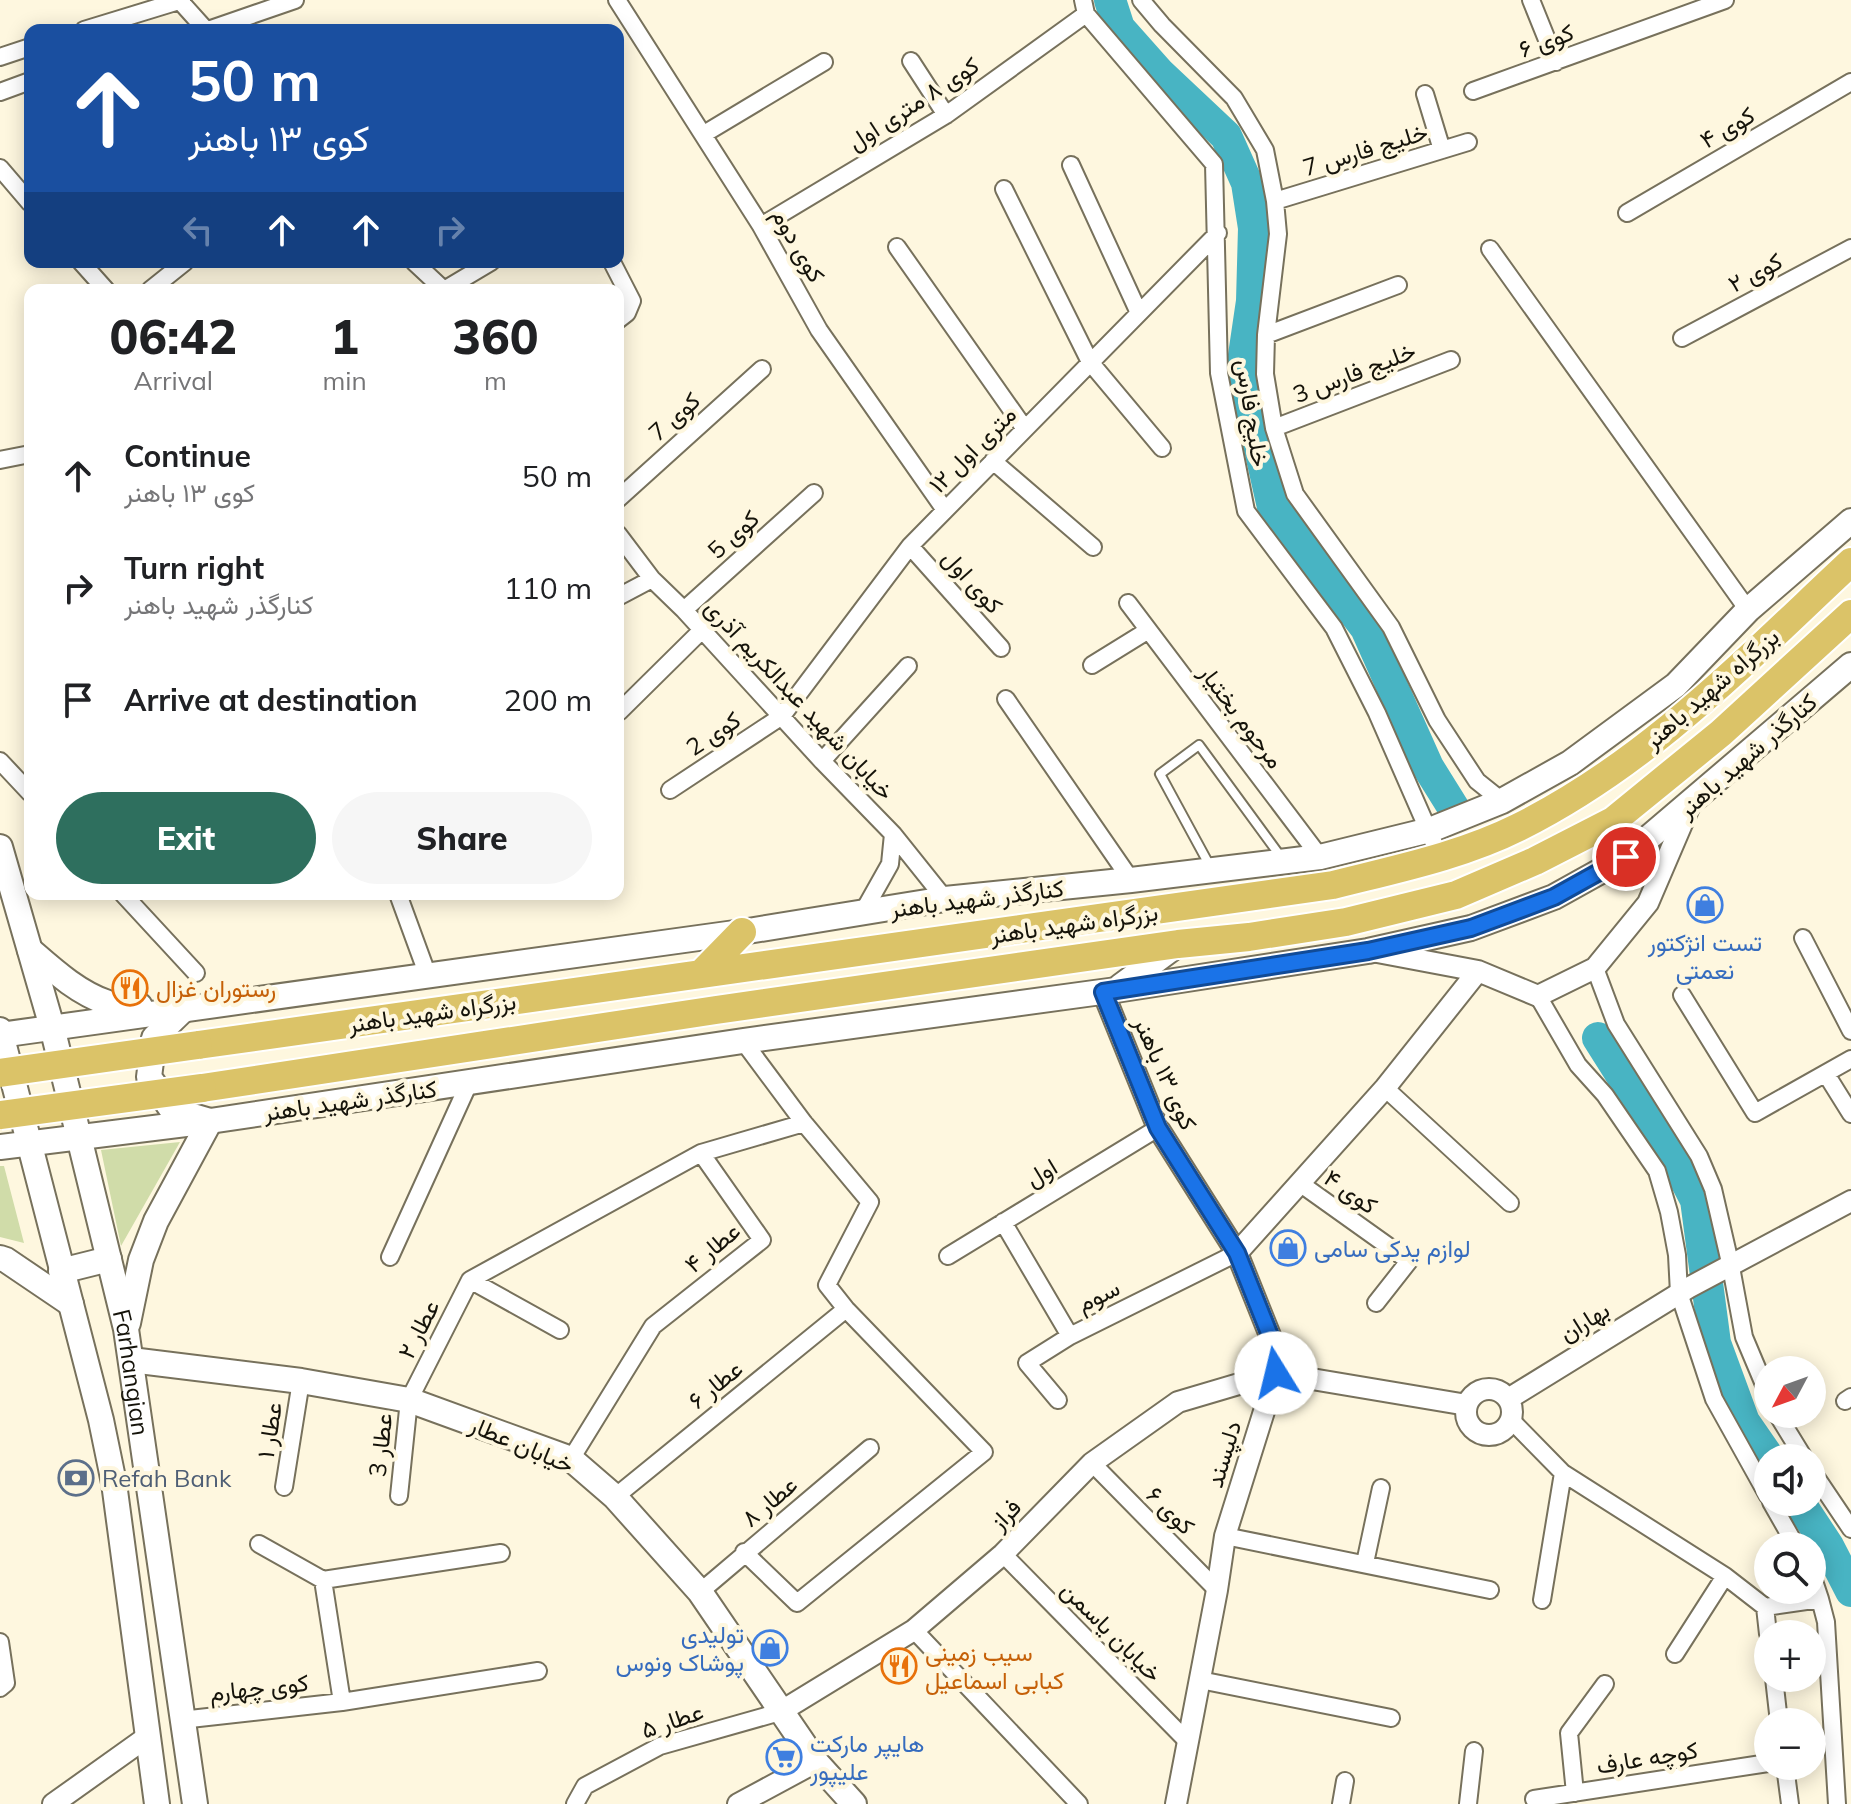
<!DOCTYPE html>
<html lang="en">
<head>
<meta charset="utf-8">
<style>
	body { margin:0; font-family:Mulish,Vazirmatn,sans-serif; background:#f6f6f6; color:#202124; height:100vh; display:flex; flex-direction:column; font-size:30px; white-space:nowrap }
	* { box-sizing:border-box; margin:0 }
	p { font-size:26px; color:#757577 }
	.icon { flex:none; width:44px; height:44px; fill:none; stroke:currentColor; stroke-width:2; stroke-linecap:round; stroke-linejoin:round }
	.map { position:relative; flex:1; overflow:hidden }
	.drawer { position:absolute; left:24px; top:284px; width:600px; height:616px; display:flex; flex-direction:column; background:#fff; border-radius:16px; box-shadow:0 4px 20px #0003 }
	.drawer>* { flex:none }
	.banner { position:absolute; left:24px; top:24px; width:600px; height:244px; border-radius:16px; box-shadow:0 4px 20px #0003; background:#1a4fa0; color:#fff; overflow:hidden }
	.needle { width:52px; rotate:229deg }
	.buttons { position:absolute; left:1754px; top:1356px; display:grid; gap:16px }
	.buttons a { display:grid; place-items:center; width:72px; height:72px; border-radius:50%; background:#fff; box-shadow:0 4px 20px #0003; font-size:40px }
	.pin { position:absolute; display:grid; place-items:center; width:68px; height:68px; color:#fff; margin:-34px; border:4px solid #fff; border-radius:50%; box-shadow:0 2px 8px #0007 }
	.me { position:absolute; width:88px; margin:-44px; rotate:351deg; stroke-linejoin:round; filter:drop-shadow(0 0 6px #0008) }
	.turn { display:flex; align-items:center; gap:28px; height:168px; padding:0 32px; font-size:36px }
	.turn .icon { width:104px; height:104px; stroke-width:2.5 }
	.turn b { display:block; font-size:56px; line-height:68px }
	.lanes { display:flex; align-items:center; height:76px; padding:0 32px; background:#0003; justify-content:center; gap:40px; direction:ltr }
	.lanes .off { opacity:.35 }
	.eta { display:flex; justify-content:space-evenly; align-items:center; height:136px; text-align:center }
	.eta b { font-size:48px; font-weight:800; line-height:56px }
	.primary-button { display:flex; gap:16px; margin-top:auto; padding:16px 32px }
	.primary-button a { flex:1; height:92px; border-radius:48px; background:#2e6f5e; color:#fff; font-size:32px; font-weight:800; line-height:92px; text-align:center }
	.primary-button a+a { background:#f6f6f6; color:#202124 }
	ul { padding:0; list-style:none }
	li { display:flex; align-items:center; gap:24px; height:112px; padding:0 32px }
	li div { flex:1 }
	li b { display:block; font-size:30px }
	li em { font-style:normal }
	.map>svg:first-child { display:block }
	.green { fill:#d0dca9 }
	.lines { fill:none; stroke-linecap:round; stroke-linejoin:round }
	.river { stroke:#48b4c3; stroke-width:32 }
	.service-casing { stroke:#77715c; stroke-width:12 }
	.minor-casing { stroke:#77715c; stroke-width:20 }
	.tertiary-casing { stroke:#77715c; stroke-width:24 }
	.secondary-casing { stroke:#77715c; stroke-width:28 }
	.trunk-casing { stroke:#fff; stroke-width:32 }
	.service { stroke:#fff; stroke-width:8 }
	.minor { stroke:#fff; stroke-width:16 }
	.tertiary { stroke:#fff; stroke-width:20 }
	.secondary { stroke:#fff; stroke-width:24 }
	.trunk { stroke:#dbc368; stroke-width:28 }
	.trunk-bridge-casing { stroke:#fff; stroke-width:32; stroke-linecap:butt }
	.trunk-bridge { stroke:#dbc368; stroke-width:28 }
	.route-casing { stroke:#114b97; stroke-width:20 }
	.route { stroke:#1a73e8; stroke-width:14 }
	.labels { text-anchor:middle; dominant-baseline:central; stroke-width:8; stroke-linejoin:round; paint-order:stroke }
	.street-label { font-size:24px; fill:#15130a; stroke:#fef7df }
	.shop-label { font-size:24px; fill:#366cbe; stroke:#fef7df; text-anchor:start }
	.food-label { font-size:24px; fill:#c56008; stroke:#fef7df; text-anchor:start }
	.service-label { font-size:24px; fill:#4e5e75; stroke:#fef7df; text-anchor:start }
</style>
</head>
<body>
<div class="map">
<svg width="1851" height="1804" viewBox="0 0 1851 1804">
	<rect width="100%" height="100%" fill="#fef7df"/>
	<path class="green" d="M 180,1142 L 121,1246 L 101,1150 Z
		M 0,1166 L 4,1166 L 24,1243 L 0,1237 Z"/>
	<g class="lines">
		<path class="river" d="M 1110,0 L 1119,28 L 1159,73 L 1226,136 L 1247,183 L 1254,228 L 1252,301 L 1242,369 L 1273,507 L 1366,628 L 1428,767 L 1456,812
			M 1598,1038 L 1675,1160 L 1696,1200 L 1715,1343 L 1744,1422 L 1769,1458
			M 1799,1502 L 1828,1546 L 1851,1591"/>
		<defs>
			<path id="service" d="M 1211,868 L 1160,774 L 1199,745 L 1281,857"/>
			<path id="minor" d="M 179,0 L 206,30
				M 617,0 L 761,226 L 819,330 L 945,510
				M 1083,0 L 1086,14 L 1214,164 L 1219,373 L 1246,511 L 1334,628 L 1377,713 L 1440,857
				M 1141,0 L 1162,25 L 1234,98 L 1265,150 L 1275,201 L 1278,234 L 1266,335 L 1265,374 L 1274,428 L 1295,494 L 1391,627 L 1437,720 L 1477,781 L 1502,801
				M 1531,0 L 1556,62
				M 84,30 L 182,0
				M 208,30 L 295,0
				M 0,57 L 30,47
				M 911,61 L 946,115
				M 1473,91 L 1725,0
				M 0,92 L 30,81
				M 1425,94 L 1442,150
				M 704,134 L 824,62
				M 1071,165 L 1139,313
				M 0,168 L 30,203
				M 1004,189 L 1090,362 L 1162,448
				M 1275,201 L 1468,142
				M 1627,213 L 1851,82
				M 761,226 L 946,115 L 1086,14
				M 897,247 L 1025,429
				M 1490,249 L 1748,610
				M 81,262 L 106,290
				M 414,262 L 444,290
				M 612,262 L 632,301 L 627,313 L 618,320
				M 150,290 L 185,262
				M 444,290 L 491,262
				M 1266,335 L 1398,285
				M 1682,338 L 1851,248
				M 1274,428 L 1451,360
				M 0,460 L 30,454
				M 993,461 L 1093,547
				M 618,499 L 762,369
				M 618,534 L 652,579 L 684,610 L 822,761 L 893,834 L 945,899
				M 910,546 L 1001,648
				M 618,597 L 652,579
				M 1128,603 L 1320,857
				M 684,610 L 814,493
				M 1092,665 L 1147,631
				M 1006,699 L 1131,880
				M 619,712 L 701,631
				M 0,761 L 30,793
				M 822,761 L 908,666
				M 670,790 L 782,716 L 910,546 L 1218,233
				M 123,894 L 196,973
				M 398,894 L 428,976
				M 863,912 L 890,864 L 893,834
				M 1803,938 L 1851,1031
				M 1595,968 L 1616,1024 L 1699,1156 L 1713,1189 L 1731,1267 L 1744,1337 L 1768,1394
				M 1682,995 L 1755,1113 L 1851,1059
				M 1538,996 L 1578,1065 L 1605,1095 L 1657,1171 L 1669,1212 L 1677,1255 L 1679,1293 L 1714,1399 L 1768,1496
				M 743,1041 L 804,1123 L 870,1202 L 827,1285 L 846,1309 L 984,1452 L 797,1603 L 744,1552
				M 1826,1074 L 1851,1114
				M 1385,1088 L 1510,1203
				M 1301,1184 L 1409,1261 L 1376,1303
				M 1003,1222 L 1070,1336
				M 948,1256 L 1158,1128
				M 390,1257 L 469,1083
				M 470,1280 L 701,1153
				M 470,1280 L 560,1330
				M 1058,1400 L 1027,1363 L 1070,1336 L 1237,1253
				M 1845,1401 L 1851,1397
				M 1777,1414 L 1804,1458
				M 1511,1420 L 1563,1473 L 1725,1576 L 1765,1607 L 1768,1634
				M 571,1459 L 653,1326 L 762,1240 L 701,1153 L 804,1123
				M 1092,1463 L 1217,1590
				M 1812,1471 L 1851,1529
				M 284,1487 L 301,1381
				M 399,1496 L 409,1400 L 470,1280
				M 615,1497 L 846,1309
				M 1771,1502 L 1796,1546
				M 1225,1536 L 1490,1590
				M 259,1544 L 323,1580 L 342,1702 L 538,1671
				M 1003,1554 L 1188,1742
				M 1365,1563 L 1381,1488
				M 323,1580 L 501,1553
				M 700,1592 L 870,1448
				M 1820,1599 L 1826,1622 L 1837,1804
				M 1542,1600 L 1563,1473
				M 1765,1607 L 1820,1599 L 1812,1575
				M 914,1630 L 1079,1804
				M 0,1642 L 6,1683 L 0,1688
				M 1675,1654 L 1725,1576
				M 1774,1678 L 1779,1722
				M 1200,1680 L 1391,1718
				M 181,1720 L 342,1702
				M 1785,1766 L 1790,1804
				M 1575,1793 L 1569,1733 L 1605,1684
				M 1534,1799 L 1768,1763
				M 575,1804 L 585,1786 L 660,1746 L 780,1712
				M 1341,1804 L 1345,1781
				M 1468,1804 L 1474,1751"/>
			<path id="tertiary" d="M 1372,951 L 1478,971 L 1538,996 L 1595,968 L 1648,903 L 1690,805
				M 1103,992 L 1158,1128 L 1237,1253 L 1271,1338 L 1276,1373 L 1225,1536 L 1217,1590 L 1176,1804
				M 1237,1253 L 1385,1088 L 1478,971
				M1466 1412a23 23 0 1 1 46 0a23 23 0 1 1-46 0Z
				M 1508,1399 L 1688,1288 L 1851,1201
				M 780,1712 L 914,1630 L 1003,1554 L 1092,1463 L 1178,1402 L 1276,1373 L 1467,1405
				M 53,1804 L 147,1737
				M 738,1804 L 816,1762"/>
			<g id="secondary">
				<path id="s1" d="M 0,847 L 52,1027 L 126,1329 L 195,1804"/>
				<path d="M 30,950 C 53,970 78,993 108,1003 C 118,1006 130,1005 140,1006"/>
				<path d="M 1121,986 L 1178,944"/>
				<path d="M 0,1030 L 101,1420 L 114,1483 L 157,1804"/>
				<path d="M 0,1035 L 742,932 L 945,899 L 1131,880 L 1320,857 L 1430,830 L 1502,801 L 1570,763 L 1676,685 L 1748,610 L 1851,521"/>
				<path d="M 0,1147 L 210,1121 L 743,1041 L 1116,990 L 1368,951 L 1471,928 L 1554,897 L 1626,857 L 1851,665"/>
				<path d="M 0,1258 L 6,1260 L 71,1304"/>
				<path d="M 61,1271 L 109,1259"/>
				<path d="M 128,1323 L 141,1260 L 156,1221 L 210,1121 L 172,1110 L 149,1077 L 154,1038 L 182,1011"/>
				<path d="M 131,1360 L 301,1381 L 409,1400 L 571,1459 L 615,1497 L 700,1592 L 816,1762 L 854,1804"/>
			</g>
			<path id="trunk" d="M 701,974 L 742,932
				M 198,1045 L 1333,885 C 1396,869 1461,856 1519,827 C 1649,762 1746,660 1851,562
				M 202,1088 L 716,1010 L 1178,944 L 1249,937 L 1346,922 L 1456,895 L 1535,861 L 1613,821 L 1721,733 L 1851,614"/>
		</defs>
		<use href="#service" class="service-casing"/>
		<use href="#minor" class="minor-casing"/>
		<use href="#tertiary" class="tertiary-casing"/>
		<use href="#secondary" class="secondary-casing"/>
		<use href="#trunk" class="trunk-casing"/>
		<use href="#service" class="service"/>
		<use href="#minor" class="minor"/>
		<use href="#tertiary" class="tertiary"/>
		<use href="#secondary" class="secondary"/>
		<use href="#trunk" class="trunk"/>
		<defs>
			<path id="trunk-bridge" d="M 0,1073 L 198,1045
				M 0,1115 L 202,1088"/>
		</defs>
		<use href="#trunk-bridge" class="trunk-bridge-casing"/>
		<use href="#trunk-bridge" class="trunk-bridge"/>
	</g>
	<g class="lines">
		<defs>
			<path id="route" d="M 1276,1373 L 1271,1338 L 1237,1253 L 1158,1128 L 1103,992 L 1368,951 L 1471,928 L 1554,897 L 1626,857"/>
		</defs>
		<use href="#route" class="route-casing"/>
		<use href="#route" class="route"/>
	</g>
	<defs>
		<symbol id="shop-ring" viewBox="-11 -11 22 22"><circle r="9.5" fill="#fef7df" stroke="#3f7fe0" stroke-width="1.5"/><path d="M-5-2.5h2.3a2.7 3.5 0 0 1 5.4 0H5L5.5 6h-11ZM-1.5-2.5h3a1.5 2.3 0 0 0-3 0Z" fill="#3f7fe0"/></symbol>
		<symbol id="restaurant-ring" viewBox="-11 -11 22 22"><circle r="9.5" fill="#fef7df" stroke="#e8710a" stroke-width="1.5"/><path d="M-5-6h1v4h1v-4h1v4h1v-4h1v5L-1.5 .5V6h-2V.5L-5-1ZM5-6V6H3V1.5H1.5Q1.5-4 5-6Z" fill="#e8710a"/></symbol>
		<symbol id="bank-ring" viewBox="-11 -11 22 22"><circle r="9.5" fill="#fef7df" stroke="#5c6f8a" stroke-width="1.5"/><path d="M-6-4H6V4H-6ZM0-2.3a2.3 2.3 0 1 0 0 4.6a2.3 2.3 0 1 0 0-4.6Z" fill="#5c6f8a"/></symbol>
		<symbol id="supermarket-ring" viewBox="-11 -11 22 22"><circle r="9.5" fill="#fef7df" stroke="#3f7fe0" stroke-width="1.5"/><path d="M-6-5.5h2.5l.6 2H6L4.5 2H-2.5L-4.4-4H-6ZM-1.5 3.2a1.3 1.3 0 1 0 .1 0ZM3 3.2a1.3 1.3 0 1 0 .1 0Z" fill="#3f7fe0"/></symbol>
	</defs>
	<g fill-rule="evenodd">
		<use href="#shop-ring" x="1685" y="885" width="40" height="40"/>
		<use href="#restaurant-ring" x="110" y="968" width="40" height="40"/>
		<use href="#shop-ring" x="1268" y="1228" width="40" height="40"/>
		<use href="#bank-ring" x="56" y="1458" width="40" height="40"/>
		<use href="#shop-ring" x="750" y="1628" width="40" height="40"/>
		<use href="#restaurant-ring" x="879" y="1646" width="40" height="40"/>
		<use href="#supermarket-ring" x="764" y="1737" width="40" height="40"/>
	</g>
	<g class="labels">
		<g class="street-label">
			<text transform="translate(1546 40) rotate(-20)">کوی ۶</text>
			<text transform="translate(913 103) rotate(-33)">کوی ۸ متری اول</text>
			<text transform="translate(1727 127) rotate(-30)">کوی ۴</text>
			<text transform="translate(1365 149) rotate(-17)">خلیج فارس 7</text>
			<text transform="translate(799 245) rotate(60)">کوی دوم</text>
			<text transform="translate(1755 272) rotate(-28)">کوی ۲</text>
			<text transform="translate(1354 372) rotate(-21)">خلیج فارس 3</text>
			<text transform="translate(1253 413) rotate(81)">خلیج فارس</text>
			<text transform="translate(674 416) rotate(-42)">کوی 7</text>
			<text transform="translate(972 449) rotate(-45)">۱۲ متری اول</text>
			<text transform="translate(733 534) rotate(-42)">کوی 5</text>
			<text transform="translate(973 581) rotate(48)">کوی اول</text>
			<text transform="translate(1711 688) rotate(-41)">بزرگراه شهید باهنر</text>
			<text transform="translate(800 699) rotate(47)">خیابان شهید عبدالکریم آذری</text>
			<text transform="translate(1242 716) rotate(53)">مرحوم بختیار</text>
			<text transform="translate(713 733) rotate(-34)">کوی 2</text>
			<text transform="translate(1747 755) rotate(-41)">کنارگذر شهید باهنر</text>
			<text transform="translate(977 898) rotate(-7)">کنارگذر شهید باهنر</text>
			<text transform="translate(1074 923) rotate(-8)">بزرگراه شهید باهنر</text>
			<text transform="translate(432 1012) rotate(-8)">بزرگراه شهید باهنر</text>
			<text transform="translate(1166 1073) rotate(66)">کوی ۱۳ باهنر</text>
			<text transform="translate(350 1100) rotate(-8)">کنارگذر شهید باهنر</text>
			<text transform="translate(1041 1172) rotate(-31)">اول</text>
			<text transform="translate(1351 1191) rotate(35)">کوی ۴</text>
			<text transform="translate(712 1247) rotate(-40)">عطار ۴</text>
			<text transform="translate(1098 1295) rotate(-26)">سوم</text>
			<text transform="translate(1584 1321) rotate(-32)">بهاران</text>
			<text transform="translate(418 1329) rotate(-63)">عطار ۲</text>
			<text stroke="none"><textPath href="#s1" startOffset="542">Farhangian</textPath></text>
			<text transform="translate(715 1384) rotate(-39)">عطار ۶</text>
			<text transform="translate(269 1430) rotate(-81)">عطار ۱</text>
			<text transform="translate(522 1444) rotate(23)">خیابان عطار</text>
			<text transform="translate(380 1445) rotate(-84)">عطار 3</text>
			<text transform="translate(1223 1454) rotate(-73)">دلپسند</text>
			<text transform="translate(769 1501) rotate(-40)">عطار ۸</text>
			<text transform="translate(1171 1510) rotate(45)">کوی ۶</text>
			<text transform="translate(1005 1514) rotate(-46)">فراز</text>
			<text transform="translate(1112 1631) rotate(45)">خیابان یاسمن</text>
			<text transform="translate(259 1687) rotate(-6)">کوی چهارم</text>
			<text transform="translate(672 1720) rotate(-19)">عطار ۵</text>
			<text transform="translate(1647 1757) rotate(-9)">کوچه عارف</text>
		</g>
		<g class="shop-label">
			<text x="1705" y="942" text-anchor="middle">تست انژکتور<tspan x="1705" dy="28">نعمتی</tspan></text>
			<text x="1314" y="1248">لوازم یدکی سامی</text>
			<text x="744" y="1634" text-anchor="end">تولیدی<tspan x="744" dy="28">پوشاک ونوس</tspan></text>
			<text x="810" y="1743">هایپر مارکت<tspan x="810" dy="28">علیپور</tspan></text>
		</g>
		<g class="food-label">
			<text x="156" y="988">رستوران غزال</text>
			<text x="925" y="1652">سیب زمینی<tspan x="925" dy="28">کبابی اسماعیل</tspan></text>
		</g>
		<g class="service-label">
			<text x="102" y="1478">Refah Bank</text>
		</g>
	</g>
</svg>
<div class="buttons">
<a><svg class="needle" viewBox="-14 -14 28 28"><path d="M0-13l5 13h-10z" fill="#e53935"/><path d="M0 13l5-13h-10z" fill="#757577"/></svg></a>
<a><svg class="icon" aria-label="sound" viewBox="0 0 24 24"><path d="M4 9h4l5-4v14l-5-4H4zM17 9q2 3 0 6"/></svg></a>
<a><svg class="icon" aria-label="search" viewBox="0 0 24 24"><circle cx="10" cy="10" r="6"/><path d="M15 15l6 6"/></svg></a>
<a>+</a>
<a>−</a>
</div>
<div class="pin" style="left:1626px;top:857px;background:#d93025"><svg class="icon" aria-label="arrive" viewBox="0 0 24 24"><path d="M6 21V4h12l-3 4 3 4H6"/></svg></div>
<svg class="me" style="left:1276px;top:1373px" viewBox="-20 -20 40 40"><circle r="19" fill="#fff"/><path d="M0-13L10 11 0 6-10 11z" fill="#1a73e8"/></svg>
<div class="banner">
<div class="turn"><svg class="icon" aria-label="ahead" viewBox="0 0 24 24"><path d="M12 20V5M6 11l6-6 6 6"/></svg><div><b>50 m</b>کوی ۱۳ باهنر</div></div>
<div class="lanes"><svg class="icon off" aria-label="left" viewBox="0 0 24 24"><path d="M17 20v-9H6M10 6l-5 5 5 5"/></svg><svg class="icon" aria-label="ahead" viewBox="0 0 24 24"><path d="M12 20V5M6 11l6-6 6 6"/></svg><svg class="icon" aria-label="ahead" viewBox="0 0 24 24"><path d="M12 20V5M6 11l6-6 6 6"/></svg><svg class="icon off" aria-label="right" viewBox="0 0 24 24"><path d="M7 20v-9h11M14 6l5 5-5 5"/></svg></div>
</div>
<section class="drawer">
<div class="eta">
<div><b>06:42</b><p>Arrival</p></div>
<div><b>1</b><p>min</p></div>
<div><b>360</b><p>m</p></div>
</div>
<ul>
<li><svg class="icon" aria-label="ahead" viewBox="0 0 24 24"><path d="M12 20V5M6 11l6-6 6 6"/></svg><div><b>Continue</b><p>کوی ۱۳ باهنر</p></div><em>50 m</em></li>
<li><svg class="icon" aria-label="right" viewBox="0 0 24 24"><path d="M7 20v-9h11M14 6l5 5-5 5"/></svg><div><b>Turn right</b><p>کنارگذر شهید باهنر</p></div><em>110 m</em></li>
<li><svg class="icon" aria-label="arrive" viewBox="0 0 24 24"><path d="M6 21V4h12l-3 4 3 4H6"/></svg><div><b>Arrive at destination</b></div><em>200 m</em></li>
</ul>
<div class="primary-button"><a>Exit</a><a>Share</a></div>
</section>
</div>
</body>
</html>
